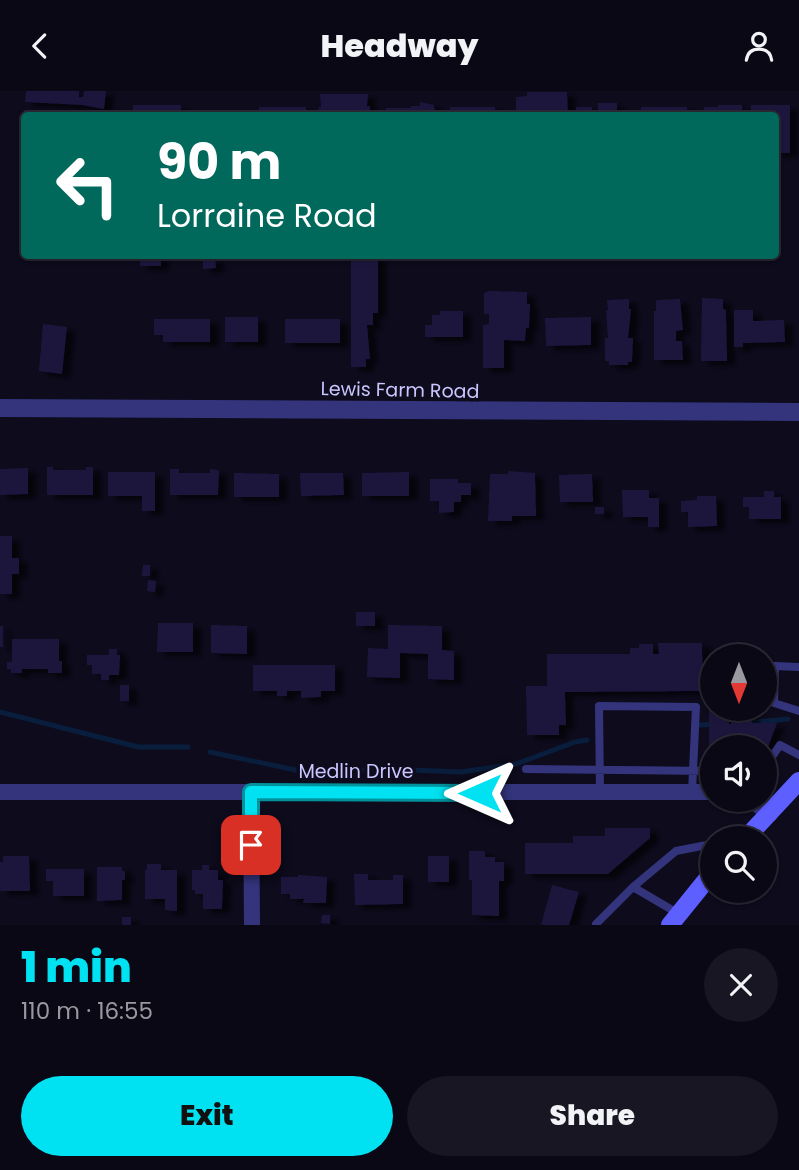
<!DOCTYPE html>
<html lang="en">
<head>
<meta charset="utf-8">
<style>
	body { margin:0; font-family:Poppins,sans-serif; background:#181622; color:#f1f3f6; height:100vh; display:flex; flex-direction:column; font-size:26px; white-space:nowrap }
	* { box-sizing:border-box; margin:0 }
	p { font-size:23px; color:#999aa0 }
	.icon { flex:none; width:38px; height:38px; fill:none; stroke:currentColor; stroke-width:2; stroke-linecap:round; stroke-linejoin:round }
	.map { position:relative; height:834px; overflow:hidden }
	.side { display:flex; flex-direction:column; background:#0a0815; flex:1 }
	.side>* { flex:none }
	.hud { position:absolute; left:21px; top:21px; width:758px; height:147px; border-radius:7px; box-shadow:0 2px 5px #0004,0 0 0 2px #2a2934; background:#00695c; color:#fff; overflow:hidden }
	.needle { width:46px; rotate:180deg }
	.controls { position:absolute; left:700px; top:553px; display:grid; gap:14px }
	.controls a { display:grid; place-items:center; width:77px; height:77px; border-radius:50%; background:#0a0815; box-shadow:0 2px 5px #0004,0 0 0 2px #2a2934; font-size:35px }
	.pin { position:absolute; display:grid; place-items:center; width:60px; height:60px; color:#fff; margin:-30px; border-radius:14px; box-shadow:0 4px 10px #0006 }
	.me { position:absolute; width:77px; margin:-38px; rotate:270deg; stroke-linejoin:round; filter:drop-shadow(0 0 5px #0008) }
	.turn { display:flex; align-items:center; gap:24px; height:147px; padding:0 21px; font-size:32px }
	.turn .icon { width:91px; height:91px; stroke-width:2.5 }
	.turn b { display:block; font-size:49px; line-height:60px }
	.round { display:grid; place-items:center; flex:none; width:74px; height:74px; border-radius:37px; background:#181622 }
	.overview { display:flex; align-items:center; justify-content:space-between; height:119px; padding:0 21px }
	h1 { font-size:42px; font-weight:800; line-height:52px; color:#00e2f1 }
	.action { display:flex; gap:14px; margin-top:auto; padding:14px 21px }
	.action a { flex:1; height:80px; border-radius:42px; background:#00e2f1; color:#111; font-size:28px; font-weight:800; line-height:80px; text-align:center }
	.action a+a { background:#181622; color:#f1f3f6 }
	header { display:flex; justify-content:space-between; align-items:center; height:91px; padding:0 21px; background:#0a0815; font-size:32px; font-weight:800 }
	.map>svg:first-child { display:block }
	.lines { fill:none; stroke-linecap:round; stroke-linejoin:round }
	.stream { stroke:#091e3d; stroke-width:5 }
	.building { fill:#1d163e; filter:url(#shadow) }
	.service { stroke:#34347d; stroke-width:8 }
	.minor { stroke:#34347d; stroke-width:16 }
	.tertiary { stroke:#34347d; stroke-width:18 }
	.secondary { stroke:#5d5fff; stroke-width:18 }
	.route-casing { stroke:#00939d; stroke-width:18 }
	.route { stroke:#00e2f1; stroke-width:12 }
	.labels { text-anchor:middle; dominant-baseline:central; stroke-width:7; stroke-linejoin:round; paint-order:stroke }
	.street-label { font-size:19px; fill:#cac6ff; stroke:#0d0b1c }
</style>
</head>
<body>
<header><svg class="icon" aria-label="back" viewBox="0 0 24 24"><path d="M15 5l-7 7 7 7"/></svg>Headway<svg class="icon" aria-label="person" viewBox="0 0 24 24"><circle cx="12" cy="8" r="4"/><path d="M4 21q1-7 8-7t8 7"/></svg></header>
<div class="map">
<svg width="799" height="834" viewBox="0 0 799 834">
	<defs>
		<filter id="shadow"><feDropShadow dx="8" dy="4.5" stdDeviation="2" flood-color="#0009"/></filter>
	</defs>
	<rect width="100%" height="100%" fill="#0d0b1c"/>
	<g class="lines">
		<path class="stream" d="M 0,621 L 138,656 L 188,656
			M 745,632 L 788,628
			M 700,634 L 715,633
			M 210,661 L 305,681 L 386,678 L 461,681 L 516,673 L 575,651 L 587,649"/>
	</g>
	<path class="building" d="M 26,0 L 79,0 L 79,6 L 83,6 L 84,0 L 106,0 L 104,18 L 82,14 L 25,11 Z
		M 527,1 L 567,1 L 568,24 L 516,24 L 516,6 L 527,5 Z
		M 320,3 L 368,3 L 367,15 L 370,15 L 370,24 L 318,24 L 319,16 L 321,16 Z
		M 420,11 L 434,14 L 435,24 L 386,24 L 386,17 L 411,17 L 411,15 L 420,15 Z
		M 598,12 L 617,12 L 617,24 L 576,24 L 576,16 L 592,16 L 592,20 L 598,20 Z
		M 133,14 L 181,14 L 181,24 L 133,24 Z
		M 718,14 L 742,14 L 742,24 L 704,24 L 704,16 L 718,16 Z
		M 751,14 L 790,14 L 790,62 L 775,62 L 775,24 L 751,24 Z
		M 259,16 L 306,16 L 306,24 L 259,24 Z
		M 450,16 L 495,16 L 495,24 L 450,24 Z
		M 641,16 L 687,16 L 687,24 L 641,24 Z
		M 24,19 L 61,23 L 61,24 L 23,24 Z
		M 23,26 L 24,26 L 24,50 L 20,50 Z
		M 140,164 L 161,164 L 161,175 L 140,175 Z
		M 351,164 L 378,164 L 378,222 L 373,222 L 373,234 L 367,234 L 370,268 L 366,268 L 366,276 L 351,276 Z
		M 203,167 L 215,167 L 216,177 L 203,178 Z
		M 490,200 L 527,201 L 527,213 L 530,213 L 529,237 L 526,237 L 525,250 L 504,249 L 504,277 L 483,277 L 483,234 L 489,233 L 489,223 L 484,223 L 484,202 Z
		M 702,207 L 723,208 L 723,218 L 726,219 L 727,270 L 701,270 Z
		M 629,208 L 629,218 L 631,218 L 628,247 L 633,247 L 632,271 L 628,271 L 628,274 L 609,274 L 609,270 L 605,270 L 605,247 L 608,247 L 606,219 L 608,219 L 607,209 Z
		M 680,208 L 683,239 L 676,240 L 676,250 L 682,250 L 683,269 L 654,269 L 654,220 L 656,220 L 656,209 Z
		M 734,219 L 753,219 L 753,230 L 784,229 L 785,251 L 743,252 L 743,256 L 734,256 Z
		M 440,220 L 463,220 L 463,246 L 425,246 L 425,234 L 432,234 L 432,224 L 440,224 Z
		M 225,226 L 258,226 L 258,251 L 225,251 Z
		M 591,226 L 591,254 L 546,255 L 545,227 Z
		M 154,228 L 210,228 L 210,251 L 163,251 L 163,244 L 154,244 Z
		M 285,228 L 340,228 L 340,252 L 285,252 Z
		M 43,233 L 67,236 L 62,283 L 39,280 Z
		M 47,376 L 53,376 L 53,379 L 86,379 L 86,376 L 93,376 L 93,404 L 47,404 Z
		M 28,377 L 28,403 L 0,404 L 0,378 Z
		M 170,378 L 179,378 L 179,382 L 210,382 L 210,378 L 219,379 L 218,404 L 170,404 Z
		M 508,380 L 535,382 L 536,425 L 512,425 L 512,430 L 488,430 L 490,383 L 508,383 Z
		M 108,381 L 155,381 L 155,420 L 142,420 L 142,405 L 108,405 Z
		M 409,381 L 409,405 L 362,405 L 362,382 Z
		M 234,382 L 279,383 L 279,406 L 234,406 Z
		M 300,382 L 343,382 L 344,404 L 301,405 Z
		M 592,383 L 593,411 L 560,411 L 559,384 Z
		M 430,388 L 458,388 L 458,392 L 471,392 L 471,404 L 461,404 L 461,411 L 454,411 L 454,421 L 439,422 L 439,410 L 430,410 Z
		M 622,399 L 649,399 L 649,407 L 659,407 L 659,436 L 648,436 L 648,426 L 623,426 Z
		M 764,400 L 774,400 L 774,406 L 781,406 L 781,428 L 749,428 L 749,416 L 743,416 L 743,406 L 764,406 Z
		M 697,405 L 716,405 L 717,435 L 688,436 L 688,421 L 681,421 L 681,410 L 697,409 Z
		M 595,416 L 604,416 L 604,423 L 595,423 Z
		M 0,445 L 12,445 L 12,467 L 19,467 L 19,483 L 12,483 L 12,503 L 0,503 Z
		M 143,474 L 150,474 L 150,485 L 142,485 Z
		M 148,489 L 156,490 L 155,501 L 147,500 Z
		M 356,521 L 375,521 L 375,535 L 356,535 Z
		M 158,532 L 193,532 L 193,561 L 157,561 Z
		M 211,534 L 247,535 L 247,563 L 211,562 Z
		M 388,534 L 442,535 L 442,559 L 454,560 L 454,589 L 428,588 L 428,563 L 400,562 L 400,587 L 367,586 L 368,557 L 388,558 Z
		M 0,535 L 3,535 L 3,556 L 0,556 Z
		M 12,548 L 59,548 L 59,570 L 62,570 L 62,582 L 48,582 L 48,578 L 22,578 L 22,582 L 11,582 L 11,578 L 7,578 L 7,571 L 12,571 Z
		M 658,552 L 702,552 L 703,600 L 565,601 L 566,634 L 559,634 L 559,644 L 527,644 L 526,595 L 547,595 L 547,563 L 630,563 L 630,557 L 639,557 L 639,553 L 653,553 L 653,563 L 659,563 Z
		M 109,558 L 117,558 L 117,564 L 120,564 L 119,584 L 109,584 L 109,589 L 101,589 L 101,583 L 92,583 L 92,574 L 87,574 L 87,564 L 109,564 Z
		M 709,572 L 712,572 L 712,618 L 729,618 L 729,633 L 731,633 L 730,618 L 751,618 L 752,632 L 777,632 L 765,664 L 765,656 L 712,656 L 712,660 L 709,660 Z
		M 253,574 L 335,574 L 335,600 L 321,600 L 321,606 L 301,607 L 301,600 L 287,600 L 287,605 L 277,605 L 277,600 L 253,600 Z
		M 120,594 L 129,594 L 129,610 L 120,610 Z
		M 605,737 L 650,737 L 650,747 L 608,783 L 525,783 L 525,752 L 573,752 L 573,745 L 605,745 Z
		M 469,760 L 485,760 L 485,766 L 495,766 L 495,771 L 504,771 L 504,790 L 499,790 L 499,825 L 472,824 L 472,789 L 469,789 Z
		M 3,765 L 29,765 L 30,800 L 0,800 L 0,771 L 3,771 Z
		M 428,765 L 449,765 L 449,791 L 428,791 Z
		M 147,773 L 161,773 L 161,779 L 177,779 L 177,820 L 165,819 L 165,808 L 145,808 L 145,779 L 147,779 Z
		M 202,774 L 209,774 L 209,779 L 218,779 L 218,789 L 223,789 L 222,818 L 203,818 L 203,803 L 195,803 L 195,799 L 192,799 L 192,779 L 202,779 Z
		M 97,776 L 122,776 L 122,780 L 125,780 L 125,789 L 122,789 L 122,809 L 97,810 Z
		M 46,778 L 84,778 L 84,805 L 53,805 L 53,790 L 46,790 Z
		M 354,783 L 368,783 L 368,789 L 393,789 L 393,784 L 403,784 L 403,813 L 355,814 Z
		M 298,784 L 327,786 L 326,812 L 303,812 L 304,808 L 290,808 L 290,803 L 281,803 L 281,786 L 298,786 Z
		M 552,794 L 579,801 L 569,834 L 541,834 Z
		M 322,824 L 330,824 L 330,833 L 321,832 Z
		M 122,826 L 131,826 L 131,834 L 122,834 Z"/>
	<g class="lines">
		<path class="service" d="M 799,576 L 775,575 L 774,612 L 799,620
			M 765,676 L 780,654 L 799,664
			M 526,678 L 712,680
			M 600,701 L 599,615 L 696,616 L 692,701
			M 633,796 L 676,760 L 712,753
			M 596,833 L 633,796 L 679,823"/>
		<path class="minor" d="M 0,701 L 712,701
			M 251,701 L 252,834
			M 751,709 L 770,723"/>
		<path class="tertiary" d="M 0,317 L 799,321"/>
		<path class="secondary" d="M 746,747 L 799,690
			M 670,834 L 712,782"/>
	</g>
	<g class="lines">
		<defs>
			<path id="route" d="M 251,754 L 251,701 L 480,702"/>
		</defs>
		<use href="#route" class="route-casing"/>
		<use href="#route" class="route"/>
	</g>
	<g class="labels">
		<g class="street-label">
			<text transform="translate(400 299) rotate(1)">Lewis Farm Road</text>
			<text x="356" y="680">Medlin Drive</text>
		</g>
	</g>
</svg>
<div class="controls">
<a><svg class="needle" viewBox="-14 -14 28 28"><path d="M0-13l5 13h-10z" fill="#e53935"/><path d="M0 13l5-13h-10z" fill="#999aa0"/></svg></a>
<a><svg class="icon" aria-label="sound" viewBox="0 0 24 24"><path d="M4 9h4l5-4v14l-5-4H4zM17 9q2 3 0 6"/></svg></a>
<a><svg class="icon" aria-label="search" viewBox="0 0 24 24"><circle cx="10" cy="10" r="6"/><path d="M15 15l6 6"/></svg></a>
</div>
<div class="pin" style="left:251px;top:754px;background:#d93025"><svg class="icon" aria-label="arrive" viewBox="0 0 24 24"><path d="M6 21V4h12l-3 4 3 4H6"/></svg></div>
<svg class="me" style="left:480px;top:702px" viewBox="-20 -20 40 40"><path d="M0-17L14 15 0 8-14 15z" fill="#00e2f1" stroke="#fff" stroke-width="4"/></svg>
<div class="hud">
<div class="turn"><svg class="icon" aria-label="left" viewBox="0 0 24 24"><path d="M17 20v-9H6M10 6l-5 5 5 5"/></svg><div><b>90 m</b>Lorraine Road</div></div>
</div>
</div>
<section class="side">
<div class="overview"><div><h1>1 min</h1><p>110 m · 16:55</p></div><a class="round"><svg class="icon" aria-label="close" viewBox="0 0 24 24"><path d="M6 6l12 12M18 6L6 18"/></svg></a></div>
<div class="action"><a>Exit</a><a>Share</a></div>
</section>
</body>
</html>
